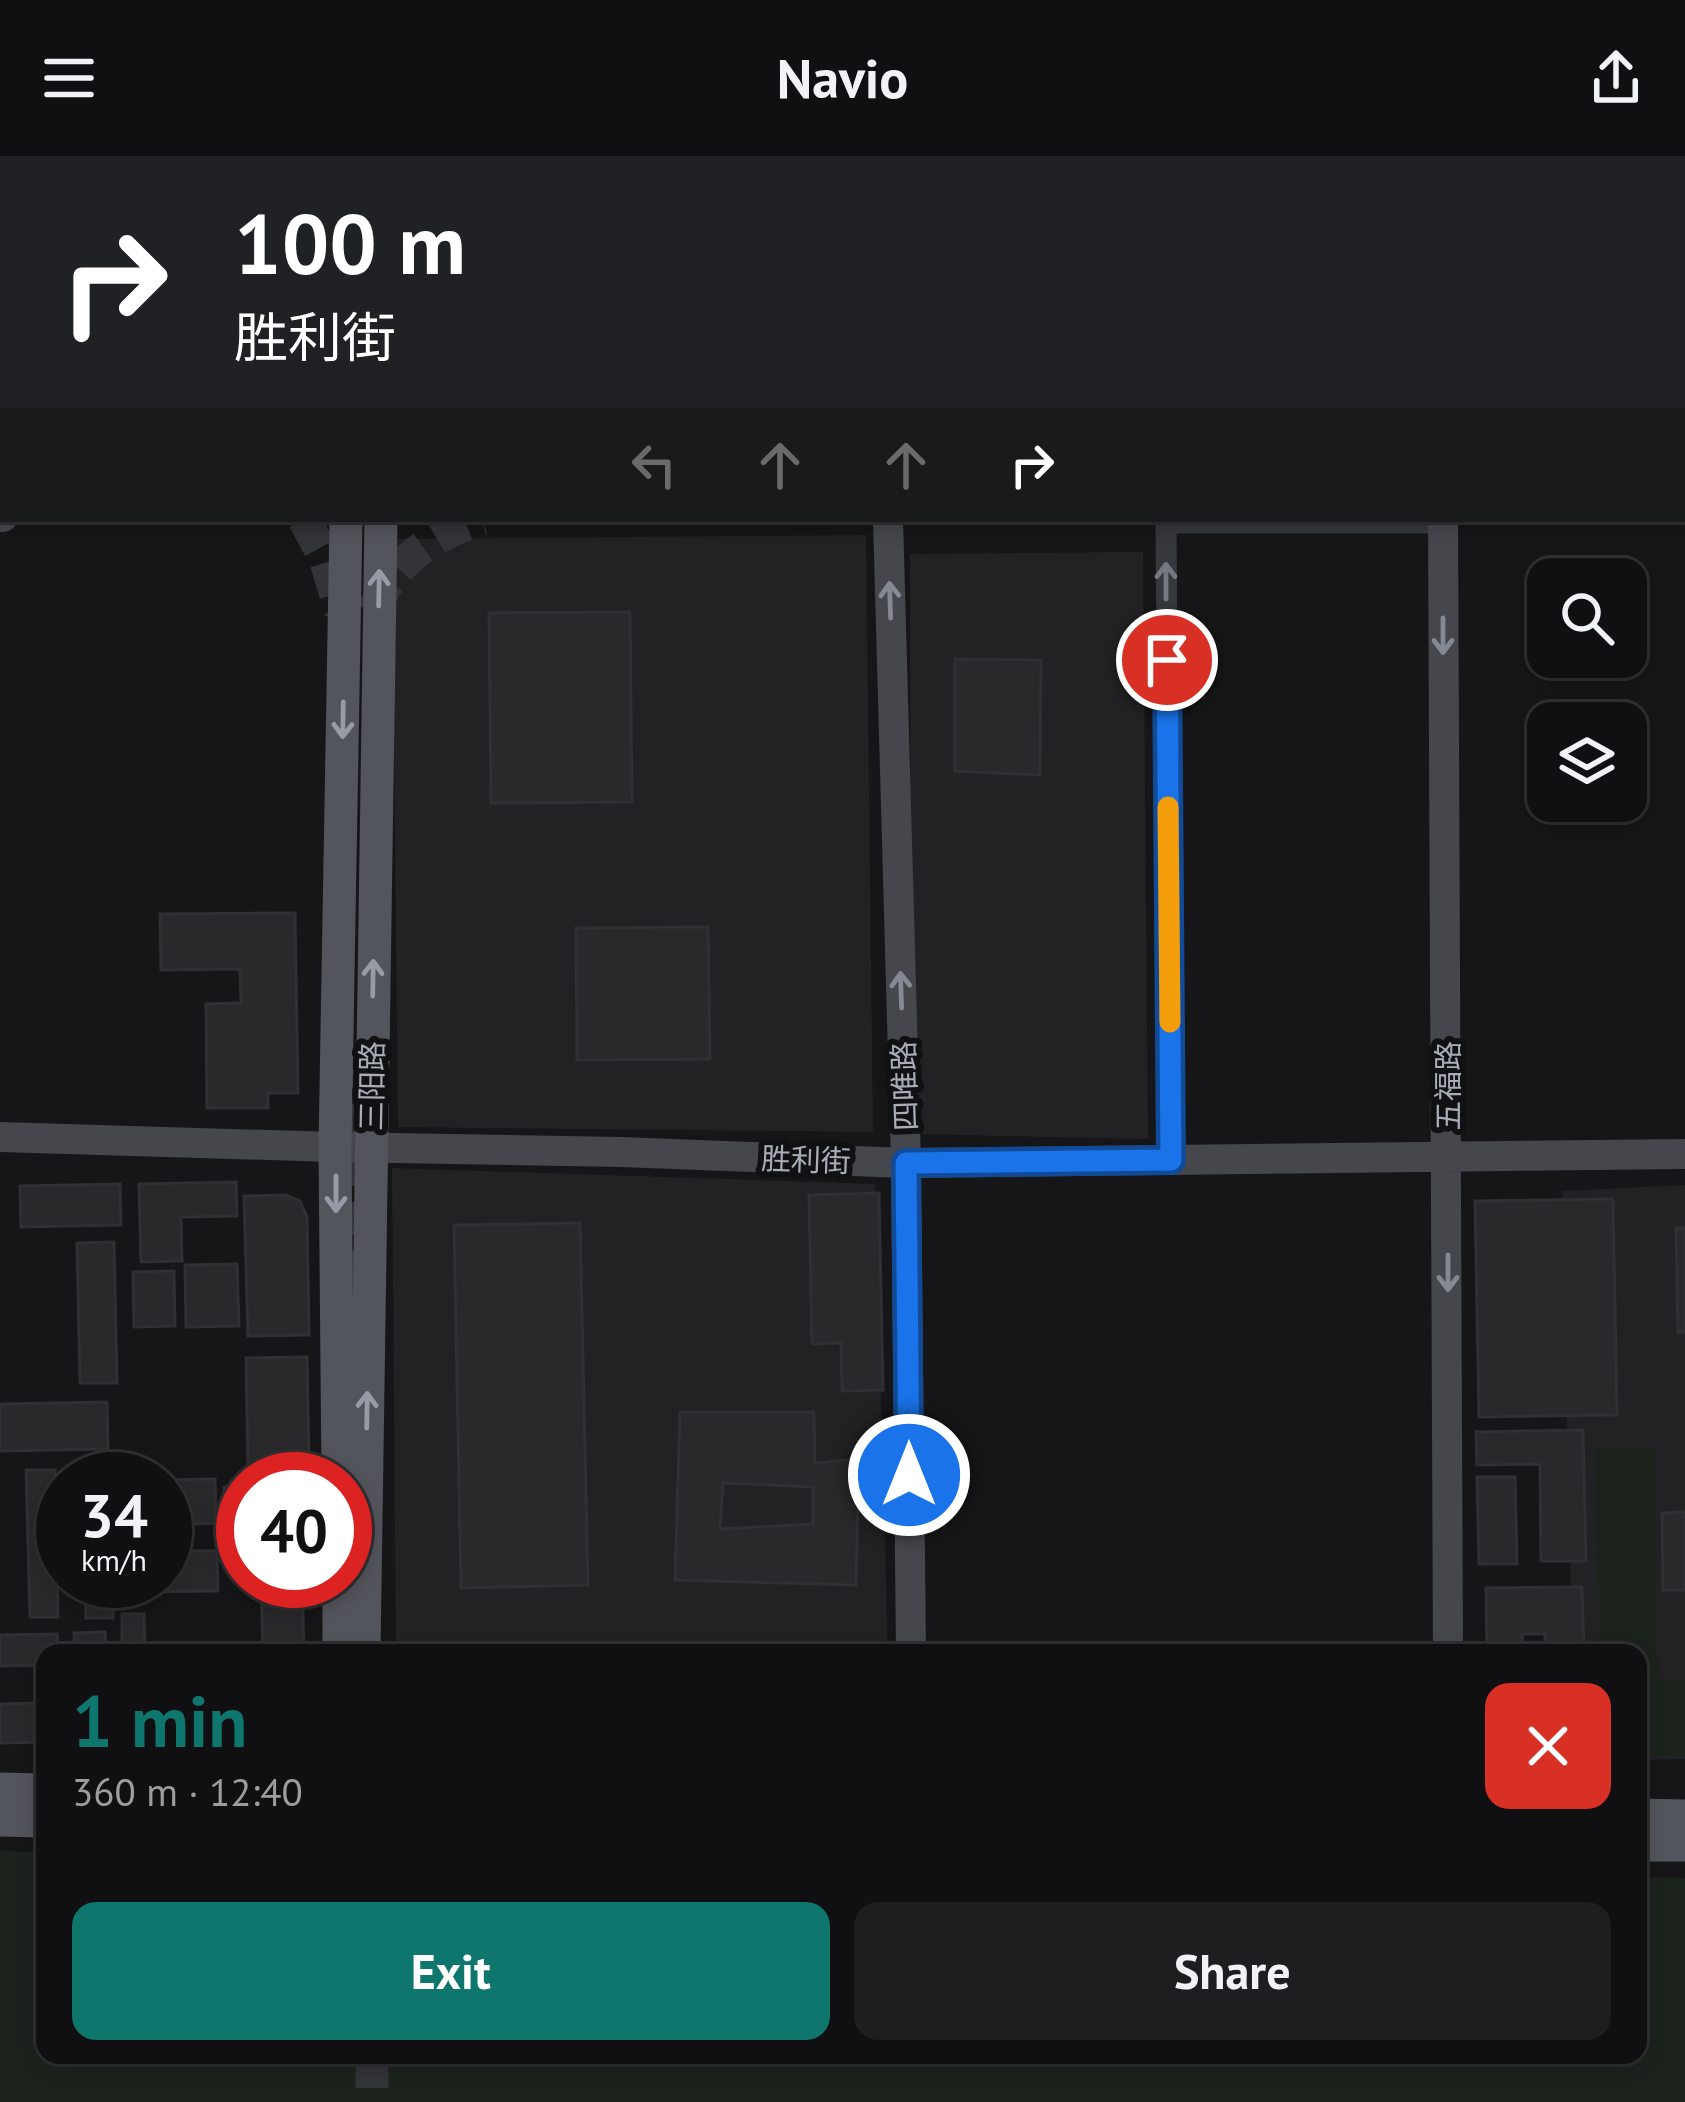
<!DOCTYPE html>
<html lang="en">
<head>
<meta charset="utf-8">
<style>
	body { margin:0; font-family:"PT Sans","Noto Sans SC",sans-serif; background:#1e1e20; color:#f1f3f6; height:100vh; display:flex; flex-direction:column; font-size:45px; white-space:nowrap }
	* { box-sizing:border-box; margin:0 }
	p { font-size:39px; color:#9c9d9f }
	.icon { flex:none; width:66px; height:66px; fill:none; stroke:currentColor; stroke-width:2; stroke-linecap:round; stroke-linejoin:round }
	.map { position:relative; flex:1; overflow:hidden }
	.sheet { position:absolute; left:36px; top:1488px; width:1611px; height:420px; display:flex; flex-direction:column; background:#101012; border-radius:24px; box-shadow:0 6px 18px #0003,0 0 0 3px #303032 }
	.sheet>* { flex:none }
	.top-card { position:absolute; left:0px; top:0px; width:1686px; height:366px; box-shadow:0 6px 18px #0003,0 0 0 3px #303032; background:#202124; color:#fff; overflow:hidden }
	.tools { position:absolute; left:1527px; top:402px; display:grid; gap:24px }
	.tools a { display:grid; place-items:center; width:120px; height:120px; border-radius:24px; background:#101012; box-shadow:0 6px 18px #0003,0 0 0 3px #303032; font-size:60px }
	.speed { position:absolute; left:36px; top:1296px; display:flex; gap:24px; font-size:60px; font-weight:700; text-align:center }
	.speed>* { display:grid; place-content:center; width:156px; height:156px; border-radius:50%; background:#101012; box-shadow:0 6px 18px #0003,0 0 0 3px #303032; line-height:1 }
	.speed small { font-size:30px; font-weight:400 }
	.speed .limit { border:18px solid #d22; background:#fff; color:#111 }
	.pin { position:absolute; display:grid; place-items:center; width:102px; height:102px; color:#fff; margin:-51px; border:6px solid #fff; border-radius:50%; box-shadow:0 3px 12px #0007 }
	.me { position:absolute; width:132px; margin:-66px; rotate:0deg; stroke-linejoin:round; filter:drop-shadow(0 0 9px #0008) }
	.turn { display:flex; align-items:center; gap:42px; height:252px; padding:0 36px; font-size:54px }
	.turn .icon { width:156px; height:156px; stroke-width:2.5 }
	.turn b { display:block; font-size:84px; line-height:102px }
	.lanes { display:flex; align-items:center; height:114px; padding:0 36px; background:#0003; justify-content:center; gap:60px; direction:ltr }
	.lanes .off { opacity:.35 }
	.round { display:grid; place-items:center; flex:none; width:126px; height:126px; border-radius:24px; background:#1e1e20 }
	.summary { display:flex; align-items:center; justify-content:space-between; height:204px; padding:0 36px }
	h1 { font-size:72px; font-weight:800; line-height:90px; color:#0f766e }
	.cta { display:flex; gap:24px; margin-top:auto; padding:24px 36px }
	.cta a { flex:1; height:138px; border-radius:24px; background:#0f766e; color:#fff; font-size:48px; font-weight:800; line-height:138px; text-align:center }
	.cta a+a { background:#1e1e20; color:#f1f3f6 }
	header { display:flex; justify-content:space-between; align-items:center; height:156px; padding:0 36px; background:#101012; font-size:54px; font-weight:800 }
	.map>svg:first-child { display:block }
	.built { fill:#222225 }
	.green { fill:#1c231d }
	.building { fill:#29292c; stroke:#303034; stroke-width:3; fill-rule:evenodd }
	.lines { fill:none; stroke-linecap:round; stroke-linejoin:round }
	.primary-tunnel { stroke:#333438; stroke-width:33; stroke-dasharray:33 16; stroke-linecap:butt }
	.street { stroke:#37383d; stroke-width:21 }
	.secondary { stroke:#45474d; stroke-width:30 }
	.primary { stroke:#53555c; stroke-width:33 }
	.oneway { stroke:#757881 }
	.oneway2 { stroke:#979ba6 }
	.oneway3 { stroke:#858993 }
	.route-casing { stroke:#114b97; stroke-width:30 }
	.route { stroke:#1a73e8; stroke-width:21 }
	.slow { stroke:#f59e0b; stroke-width:21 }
	.labels { text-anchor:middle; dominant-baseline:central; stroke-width:12; stroke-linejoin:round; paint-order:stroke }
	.street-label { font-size:30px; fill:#a8adb8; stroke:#111113 }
</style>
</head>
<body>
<header><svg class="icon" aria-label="menu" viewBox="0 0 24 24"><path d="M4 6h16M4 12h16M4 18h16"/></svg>Navio<svg class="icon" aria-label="share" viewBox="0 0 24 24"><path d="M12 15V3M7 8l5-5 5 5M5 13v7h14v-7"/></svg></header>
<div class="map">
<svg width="1685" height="1946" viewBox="0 0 1685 1946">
	<rect width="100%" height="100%" fill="#161618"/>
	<path class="built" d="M 866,379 L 873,976 L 398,971 L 392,383 Z
		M 1143,396 L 1148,983 L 911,978 L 910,398 Z
		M 392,1012 L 875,1028 L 888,1497 L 396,1497 Z
		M 1685,1029 L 1685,1603 L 1638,1604 L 1638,1497 L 1572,1497 L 1562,1035 Z"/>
	<path class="green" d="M 1654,1291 L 1658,1523 L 1685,1523 L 1685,1600 L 1638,1600 L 1638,1497 L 1599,1497 L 1596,1292 Z
		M 0,1695 L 45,1696 L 45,1899 L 1638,1899 L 1638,1721 L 1685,1722 L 1685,1946 L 0,1946 Z"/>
	<path class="building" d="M 630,456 L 632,646 L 491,647 L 489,457 Z
		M 955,503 L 1041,504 L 1040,619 L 955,615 Z
		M 295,757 L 298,937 L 268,937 L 268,952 L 207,952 L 206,848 L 241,847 L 240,813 L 161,814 L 160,758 Z
		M 708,771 L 710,903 L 577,904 L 576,772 Z
		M 236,1026 L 237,1060 L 181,1061 L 182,1105 L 141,1106 L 139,1028 Z
		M 120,1028 L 121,1069 L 21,1071 L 20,1030 Z
		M 879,1037 L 883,1234 L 842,1235 L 841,1187 L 812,1188 L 809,1039 Z
		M 285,1039 L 300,1045 L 307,1061 L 309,1179 L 248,1180 L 244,1040 Z
		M 1613,1043 L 1617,1259 L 1479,1261 L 1475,1045 Z
		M 580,1067 L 588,1429 L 461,1432 L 454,1069 Z
		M 1676,1072 L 1685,1072 L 1685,1176 L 1678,1176 Z
		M 114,1086 L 117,1227 L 80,1227 L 77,1087 Z
		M 237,1108 L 239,1170 L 186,1171 L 185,1109 Z
		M 174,1115 L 175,1170 L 134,1171 L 133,1116 Z
		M 307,1201 L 309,1309 L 248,1310 L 246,1202 Z
		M 107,1246 L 108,1293 L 0,1295 L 0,1248 Z
		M 680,1256 L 814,1256 L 815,1307 L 859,1303 L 856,1429 L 675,1424 ZM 723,1327 L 813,1331 L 813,1368 L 720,1373 Z
		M 1583,1274 L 1586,1405 L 1541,1405 L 1540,1308 L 1477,1309 L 1476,1276 Z
		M 26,1314 L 55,1314 L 58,1461 L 30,1461 Z
		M 82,1314 L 109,1314 L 110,1323 L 83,1323 Z
		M 1477,1321 L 1515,1321 L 1517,1408 L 1479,1408 Z
		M 215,1323 L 216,1367 L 165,1369 L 165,1324 Z
		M 243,1330 L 243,1360 L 225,1360 L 224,1331 Z
		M 1685,1356 L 1685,1434 L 1663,1434 L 1662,1357 Z
		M 165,1395 L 217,1395 L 218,1435 L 130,1436 L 130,1425 L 165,1425 Z
		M 85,1425 L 112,1425 L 113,1462 L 86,1462 Z
		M 261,1425 L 302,1425 L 304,1497 L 263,1497 Z
		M 1582,1431 L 1584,1497 L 1545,1497 L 1545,1478 L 1522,1478 L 1523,1497 L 1487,1497 L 1486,1432 Z
		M 122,1458 L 144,1458 L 145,1497 L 122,1497 Z
		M 105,1476 L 106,1497 L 75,1497 L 74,1477 Z
		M 57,1478 L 58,1497 L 45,1497 L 45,1509 L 0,1510 L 0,1479 Z
		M 45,1547 L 45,1586 L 0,1587 L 0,1548 Z"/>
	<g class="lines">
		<path class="primary-tunnel" d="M 304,363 L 325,402 L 341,456
			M 374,455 C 390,407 436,376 483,363
			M 352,899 L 353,1159
			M 372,1899 L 372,1946"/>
		<path class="street" d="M 893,3 L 893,0
			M 1171,1004 L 1166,367 L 1442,367"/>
		<path class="secondary" d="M 0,314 L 3,314
			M 1683,333 L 1685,333
			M 0,361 L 3,361
			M 888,363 L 906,1007 L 911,1497
			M 1443,363 L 1448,1497
			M 0,981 L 335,991 L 621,996 L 906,1007 L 1685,998"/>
		<path class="primary" d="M 344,0 L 344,3
			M 378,0 L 378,3
			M 338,1323 L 335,991 L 346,363
			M 339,1425 L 339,1497
			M 364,1497 L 381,363
			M 0,1633 L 45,1634
			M 1638,1659 L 1685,1660
			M 0,1664 L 45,1665
			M 1638,1689 L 1685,1689"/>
	</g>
	<defs><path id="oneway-shaft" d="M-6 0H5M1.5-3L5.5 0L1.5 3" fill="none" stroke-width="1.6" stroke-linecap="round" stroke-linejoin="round" transform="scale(3)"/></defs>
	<use class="oneway" href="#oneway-shaft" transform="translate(1166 425) rotate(-90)"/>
	<g class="oneway2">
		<use href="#oneway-shaft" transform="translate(379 432) rotate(-89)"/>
		<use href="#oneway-shaft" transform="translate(343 564) rotate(91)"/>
		<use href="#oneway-shaft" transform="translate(373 822) rotate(-89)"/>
		<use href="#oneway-shaft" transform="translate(336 1038) rotate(90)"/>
		<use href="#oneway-shaft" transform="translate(367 1254) rotate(-89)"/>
	</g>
	<g class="oneway3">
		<use href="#oneway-shaft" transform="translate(890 444) rotate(-92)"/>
		<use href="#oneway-shaft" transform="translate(1443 480) rotate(90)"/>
		<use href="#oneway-shaft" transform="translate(901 834) rotate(-92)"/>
		<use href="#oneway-shaft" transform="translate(1448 1117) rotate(90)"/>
	</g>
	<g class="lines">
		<defs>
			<path id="route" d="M 909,1319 L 906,1007 L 1171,1004 L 1167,504"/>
		</defs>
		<use href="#route" class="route-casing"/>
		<use href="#route" class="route"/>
		<path class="slow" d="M 1168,651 L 1170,866"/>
	</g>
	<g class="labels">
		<g class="street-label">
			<text transform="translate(371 930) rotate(-89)">三阳路</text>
			<text transform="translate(904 930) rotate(-92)">四唯路</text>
			<text transform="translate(1447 930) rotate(-90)">五福路</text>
			<text transform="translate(806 1003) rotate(2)">胜利街</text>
		</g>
	</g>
</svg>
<div class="tools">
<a><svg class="icon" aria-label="search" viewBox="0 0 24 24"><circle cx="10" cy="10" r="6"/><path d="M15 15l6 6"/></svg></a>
<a><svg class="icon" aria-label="layers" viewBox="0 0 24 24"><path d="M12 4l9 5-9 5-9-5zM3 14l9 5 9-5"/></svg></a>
</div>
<div class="speed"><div>34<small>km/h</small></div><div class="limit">40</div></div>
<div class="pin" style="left:1167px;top:504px;background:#d93025"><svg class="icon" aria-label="arrive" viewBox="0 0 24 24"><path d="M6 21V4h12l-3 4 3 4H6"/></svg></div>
<svg class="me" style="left:909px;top:1319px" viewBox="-20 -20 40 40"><circle r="17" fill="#1a73e8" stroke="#fff" stroke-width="3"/><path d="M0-11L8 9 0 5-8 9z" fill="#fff"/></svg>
<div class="top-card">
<div class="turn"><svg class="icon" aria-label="right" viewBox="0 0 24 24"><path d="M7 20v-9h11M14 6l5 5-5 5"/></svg><div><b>100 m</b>胜利街</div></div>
<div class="lanes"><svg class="icon off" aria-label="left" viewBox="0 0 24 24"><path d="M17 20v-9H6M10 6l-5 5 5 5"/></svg><svg class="icon off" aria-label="ahead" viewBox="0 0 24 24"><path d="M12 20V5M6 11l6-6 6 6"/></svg><svg class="icon off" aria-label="ahead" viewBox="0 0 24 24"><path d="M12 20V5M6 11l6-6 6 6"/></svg><svg class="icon" aria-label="right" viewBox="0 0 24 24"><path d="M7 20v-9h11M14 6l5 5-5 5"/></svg></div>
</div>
<section class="sheet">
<div class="summary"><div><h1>1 min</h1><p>360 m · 12:40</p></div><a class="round" style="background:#d93025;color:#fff"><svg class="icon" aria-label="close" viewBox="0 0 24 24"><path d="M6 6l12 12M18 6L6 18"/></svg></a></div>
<div class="cta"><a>Exit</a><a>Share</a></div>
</section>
</div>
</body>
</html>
